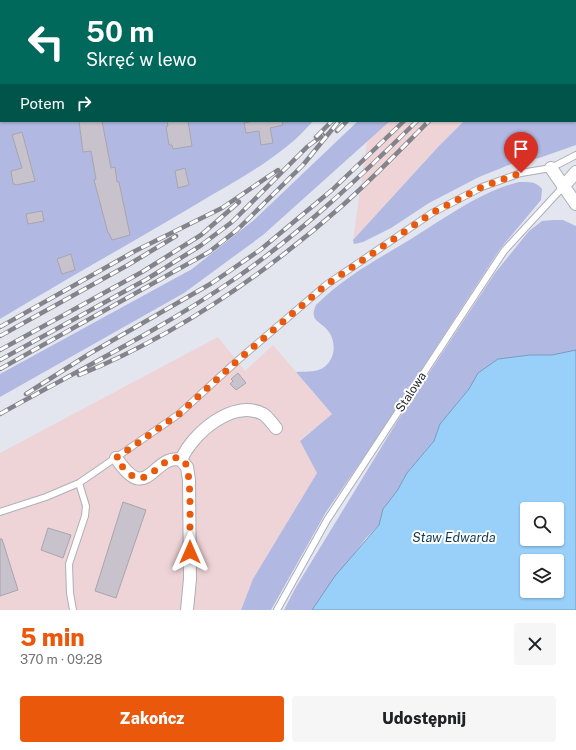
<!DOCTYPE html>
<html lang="pl">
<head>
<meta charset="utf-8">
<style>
	body { margin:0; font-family:"Public Sans",sans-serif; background:#f6f6f6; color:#202124; height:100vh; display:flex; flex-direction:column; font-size:15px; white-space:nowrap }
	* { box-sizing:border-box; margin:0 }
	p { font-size:13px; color:#757577 }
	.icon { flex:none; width:22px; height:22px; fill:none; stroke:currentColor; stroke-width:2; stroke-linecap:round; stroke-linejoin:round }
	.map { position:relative; height:610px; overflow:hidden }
	.sheet { display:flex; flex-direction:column; background:#fff; flex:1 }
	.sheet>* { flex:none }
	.hud { position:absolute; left:0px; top:0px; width:576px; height:122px; box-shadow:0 1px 3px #0004; background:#00695c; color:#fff; overflow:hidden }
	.tools { position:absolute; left:520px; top:502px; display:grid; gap:8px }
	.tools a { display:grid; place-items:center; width:44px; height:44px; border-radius:4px; background:#fff; box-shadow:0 1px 3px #0004; font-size:20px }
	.pin { position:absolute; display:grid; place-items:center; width:34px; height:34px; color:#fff; margin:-41px -17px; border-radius:50% 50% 50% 0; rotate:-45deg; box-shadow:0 0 4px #0007 }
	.pin .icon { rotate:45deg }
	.me { position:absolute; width:44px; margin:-22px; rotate:0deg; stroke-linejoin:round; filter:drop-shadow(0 0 3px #0008) }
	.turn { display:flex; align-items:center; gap:14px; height:84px; padding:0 20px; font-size:18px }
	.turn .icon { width:52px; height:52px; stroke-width:2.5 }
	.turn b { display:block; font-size:28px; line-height:34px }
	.then { display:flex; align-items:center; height:38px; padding:0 20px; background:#0003; gap:8px; font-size:15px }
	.round { display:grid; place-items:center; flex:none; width:42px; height:42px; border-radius:4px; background:#f6f6f6 }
	.head { display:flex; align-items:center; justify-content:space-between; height:68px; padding:0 20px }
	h1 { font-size:24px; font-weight:800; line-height:30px; color:#ea580c }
	.cta { display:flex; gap:8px; margin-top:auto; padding:8px 20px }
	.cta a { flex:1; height:46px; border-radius:4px; background:#ea580c; color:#fff; font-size:16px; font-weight:800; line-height:46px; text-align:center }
	.cta a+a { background:#f6f6f6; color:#202124 }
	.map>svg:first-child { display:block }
	.industrial { fill:#efd4d7 }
	.green { fill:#b1b9e2 }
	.water { fill:#99d0f9; stroke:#759cba; fill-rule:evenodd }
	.building { fill:#c7c2cb; stroke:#a9a4ad }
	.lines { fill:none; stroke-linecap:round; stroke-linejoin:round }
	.lane-casing { stroke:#adafb8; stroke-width:8 }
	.street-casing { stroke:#adafb8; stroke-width:14 }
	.lane { stroke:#fff; stroke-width:6 }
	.street { stroke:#fff; stroke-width:12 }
	.rail-casing { stroke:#83848b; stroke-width:4.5 }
	.rail { stroke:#fff; stroke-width:3; stroke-dasharray:9; stroke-linecap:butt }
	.route { stroke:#ea580c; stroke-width:7; stroke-dasharray:0 12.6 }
	.labels { text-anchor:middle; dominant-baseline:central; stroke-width:4; stroke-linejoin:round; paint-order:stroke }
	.street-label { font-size:12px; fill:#222326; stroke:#fff }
	.water-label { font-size:13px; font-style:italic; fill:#0d3853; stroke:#fff }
</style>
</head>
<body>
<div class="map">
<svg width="576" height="610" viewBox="0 0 576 610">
	<rect width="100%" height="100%" fill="#e3e5ef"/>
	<path class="industrial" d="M 369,0 L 576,0 L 576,13 L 575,14 L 575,1 Z
		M 370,121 L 464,121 L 438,147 L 353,240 Z
		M 218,337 L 245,371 L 273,345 L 332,414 L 300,440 L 317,473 L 253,579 L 241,610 L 0,610 L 0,453 Z"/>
	<path class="green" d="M 576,13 L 576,145 L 539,158 L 516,162 L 479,177 L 429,203 L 391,228 L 363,242 L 354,244 L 353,240 L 438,147 L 464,121 L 575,121 Z
		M 0,21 L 1,121 L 313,121 C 285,155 237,180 200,202 C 133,242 66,279 0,319 Z
		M 358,121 L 390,121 L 263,235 L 184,293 L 0,397 L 0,374 L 192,269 L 254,220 Z
		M 519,182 C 528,182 536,181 542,189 L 541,200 L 500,249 L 373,444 L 326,512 L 271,610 L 241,610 L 253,579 L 317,473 L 300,441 L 332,414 L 296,372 C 304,371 313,373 321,369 C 335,362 337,344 329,332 C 322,321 308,322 316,305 C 344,277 378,259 411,239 C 445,218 480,192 519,182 Z
		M 553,220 L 563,220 L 576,226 L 576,350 L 552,355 L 530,355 L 498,359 L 478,373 L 469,389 L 440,424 L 434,441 L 407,473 L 397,491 L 383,509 L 379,525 L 366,538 L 312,610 L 284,610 L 296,587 L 398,420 L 495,273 L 529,231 L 542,221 Z"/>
	<path class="water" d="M 576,350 L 576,610 L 312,610 L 335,576 L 379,525 L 383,509 L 397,491 L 407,473 L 434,441 L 440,424 L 469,389 L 478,373 L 498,359 L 530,355 L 552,355 ZM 527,509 L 557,509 L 557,539 L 527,539 ZM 527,561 L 557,561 L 557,591 L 527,591 Z"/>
	<path class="building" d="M 79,121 L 102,121 L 111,168 L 115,167 L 117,182 L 119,182 L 130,235 L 112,240 L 109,233 L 108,233 L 94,180 L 96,179 L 91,151 L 83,152 Z
		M 167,121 L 188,121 L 192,146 L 173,149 L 172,145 L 169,145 L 166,127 L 168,126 Z
		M 254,121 L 282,121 L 283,125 L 270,128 L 273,143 L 261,145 L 259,131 L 246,133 L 244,123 Z
		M 22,132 L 35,181 L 16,185 L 15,184 L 13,184 L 11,171 L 22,168 L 12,135 Z
		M 185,168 L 189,185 L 178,188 L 175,171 Z
		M 42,211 L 44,221 L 28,224 L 26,214 Z
		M 71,254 L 75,270 L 62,274 L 57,259 Z
		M 238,373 L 246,383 L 236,390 L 230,384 L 233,381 L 231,379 Z
		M 123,502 L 146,510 L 116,598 L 95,591 Z
		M 48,528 L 71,535 L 63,558 L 41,550 Z
		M 0,539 L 2,539 L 18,590 L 0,596 Z"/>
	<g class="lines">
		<defs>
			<path id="lane" d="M 342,1 L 342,0
				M 0,512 L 46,497 L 79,483 L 179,414 L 237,361 L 326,285 L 432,213 L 482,187 L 521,173 L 551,168 L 576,155
				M 73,610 L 70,593 L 69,564 L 85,516 L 86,506 L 79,483
				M 277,610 L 327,520 L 504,251 L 563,187"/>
			<path id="street" d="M 551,168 L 576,204
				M 563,187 L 576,172
				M 116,458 C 121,465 128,475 136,478 C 152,483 161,454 181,460 L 187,467 L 189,480 L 190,579 L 187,610
				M 181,460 C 192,434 233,398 263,414 C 268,417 272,423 276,428"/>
		</defs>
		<use href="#lane" class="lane-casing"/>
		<use href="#street" class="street-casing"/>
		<use href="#lane" class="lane"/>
		<use href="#street" class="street"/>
		<defs>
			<path id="rail" d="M 416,1 L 417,0
				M 446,1 L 446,0
				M 460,1 L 461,0
				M 469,1 L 470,0
				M 524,1 L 525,0
				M 539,1 L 540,0
				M 550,1 L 551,0
				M 337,131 L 347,121
				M 316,137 L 332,121
				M 0,327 L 135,251 L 222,208 L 278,170
				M 0,336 L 128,265 L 176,236
				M 0,350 L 142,272 L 201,235 L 239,202
				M 0,360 L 147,279 L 200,246 L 232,222 L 307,147 L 323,135
				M 0,369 L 209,252 L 237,230 L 303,165 L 339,121
				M 79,375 C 175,336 265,274 343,205 C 373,178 401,149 429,121
				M 26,394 L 89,354 L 212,283 L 260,250 L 332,190 L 404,121
				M 0,414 C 79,370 162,329 236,278 C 302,232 360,177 417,121"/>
		</defs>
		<use href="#rail" class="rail-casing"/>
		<use href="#rail" class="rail"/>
	</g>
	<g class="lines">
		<path class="route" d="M 190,552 C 189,536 193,471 184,461 C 168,447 152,484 135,477 C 127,474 121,465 116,458 L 179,414 L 237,361 L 326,285 L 432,213 L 482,187 L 521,173"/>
	</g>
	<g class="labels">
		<g class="street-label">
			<text transform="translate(411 392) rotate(-57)">Stalowa</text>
		</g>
		<g class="water-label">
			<text x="454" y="537">Staw Edwarda</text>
		</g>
	</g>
</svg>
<div class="tools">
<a><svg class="icon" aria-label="search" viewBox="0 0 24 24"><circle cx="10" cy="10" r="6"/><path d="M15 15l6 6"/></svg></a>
<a><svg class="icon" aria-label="layers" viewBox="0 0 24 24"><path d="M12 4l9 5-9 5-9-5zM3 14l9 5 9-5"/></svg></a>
</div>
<div class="pin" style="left:521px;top:173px;background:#d93025"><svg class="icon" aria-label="arrive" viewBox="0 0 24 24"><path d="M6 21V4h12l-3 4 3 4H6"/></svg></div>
<svg class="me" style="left:190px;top:552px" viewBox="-20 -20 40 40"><path d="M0-17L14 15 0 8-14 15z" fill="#ea580c" stroke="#fff" stroke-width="4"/></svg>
<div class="hud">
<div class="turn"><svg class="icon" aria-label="left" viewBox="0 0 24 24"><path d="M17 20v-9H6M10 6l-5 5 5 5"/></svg><div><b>50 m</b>Skręć w lewo</div></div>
<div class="then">Potem<svg class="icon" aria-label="right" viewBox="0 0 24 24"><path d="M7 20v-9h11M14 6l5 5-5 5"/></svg></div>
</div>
</div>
<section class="sheet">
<div class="head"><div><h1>5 min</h1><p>370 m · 09:28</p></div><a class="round"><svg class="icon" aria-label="close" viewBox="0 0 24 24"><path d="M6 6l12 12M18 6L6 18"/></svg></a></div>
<div class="cta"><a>Zakończ</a><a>Udostępnij</a></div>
</section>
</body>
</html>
